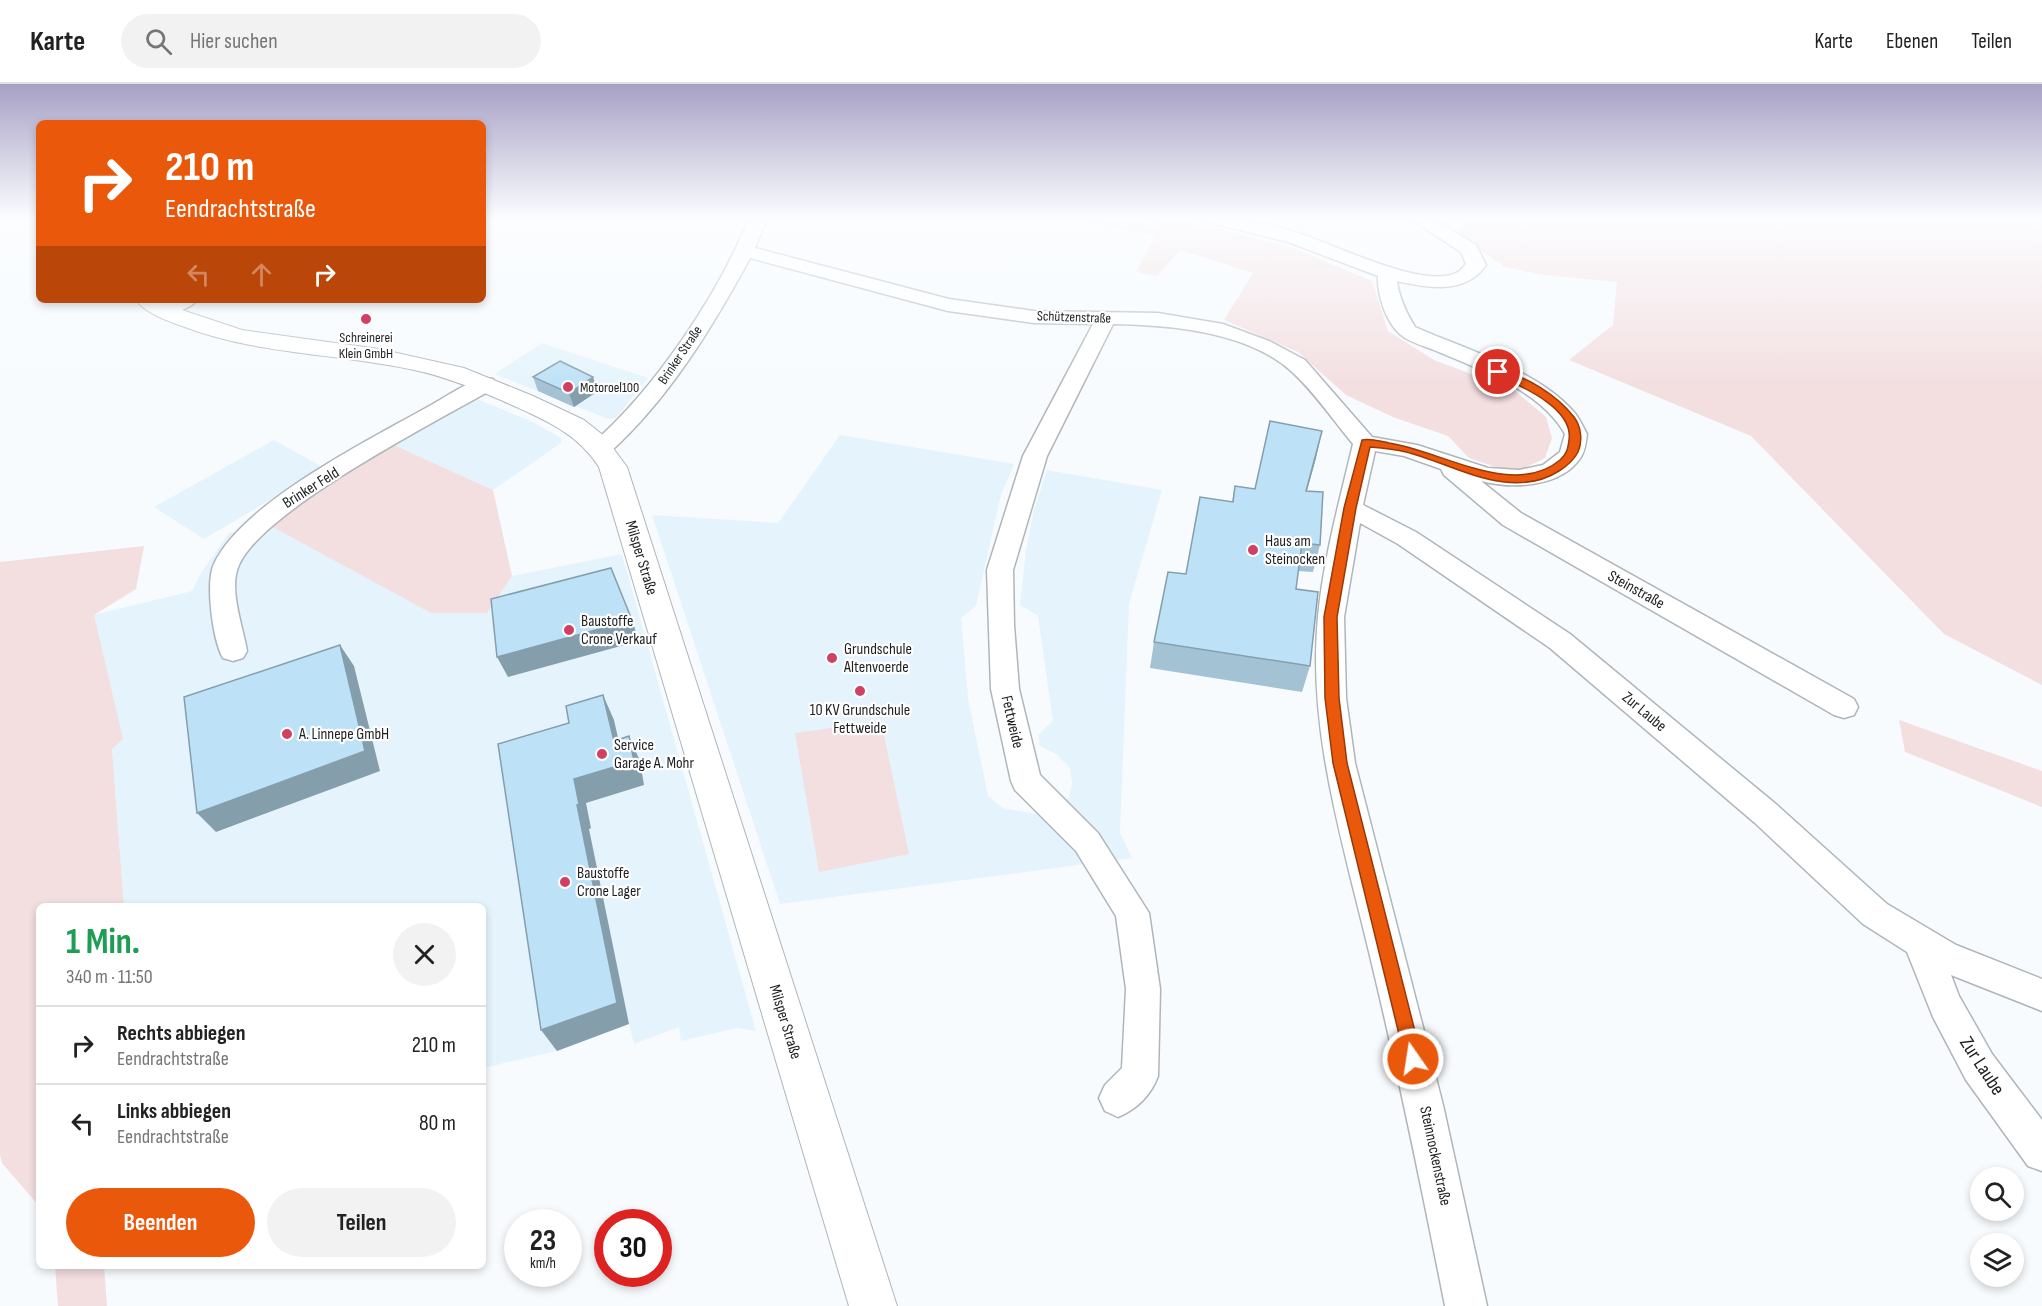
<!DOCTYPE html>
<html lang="de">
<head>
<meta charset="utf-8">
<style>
	body { margin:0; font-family:"Sofia Sans Condensed",sans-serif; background:#f2f2f2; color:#222; height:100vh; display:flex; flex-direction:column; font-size:22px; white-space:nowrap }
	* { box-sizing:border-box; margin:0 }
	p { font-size:20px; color:#767676 }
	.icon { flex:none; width:33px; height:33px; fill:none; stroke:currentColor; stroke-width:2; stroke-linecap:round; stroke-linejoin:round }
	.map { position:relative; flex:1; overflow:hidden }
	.panel { position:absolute; left:36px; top:819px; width:450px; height:366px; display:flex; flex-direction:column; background:#fff; border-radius:9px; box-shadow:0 3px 9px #0003 }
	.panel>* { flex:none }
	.top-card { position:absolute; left:36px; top:36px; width:450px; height:183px; border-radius:9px; box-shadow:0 3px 9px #0003; background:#ea580c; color:#fff; overflow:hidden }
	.tools { position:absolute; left:1970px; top:1083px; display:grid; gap:12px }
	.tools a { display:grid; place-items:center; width:54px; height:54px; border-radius:50%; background:#fff; box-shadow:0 3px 9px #0003; font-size:30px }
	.speed { position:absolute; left:504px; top:1125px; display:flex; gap:12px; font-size:30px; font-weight:700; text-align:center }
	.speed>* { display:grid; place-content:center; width:78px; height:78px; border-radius:50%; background:#fff; box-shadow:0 3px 9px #0003; line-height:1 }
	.speed small { font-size:15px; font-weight:400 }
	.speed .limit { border:9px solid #d22; background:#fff; color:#111 }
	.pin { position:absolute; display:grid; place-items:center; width:51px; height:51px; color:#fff; margin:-26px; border:3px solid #fff; border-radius:50%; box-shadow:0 2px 6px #0007 }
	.me { position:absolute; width:66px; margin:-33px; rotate:347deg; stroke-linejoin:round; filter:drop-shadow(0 0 4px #0008) }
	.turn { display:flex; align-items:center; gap:21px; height:126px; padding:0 30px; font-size:27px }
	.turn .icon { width:78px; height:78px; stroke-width:2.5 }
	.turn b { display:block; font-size:42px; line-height:51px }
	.lanes { display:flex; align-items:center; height:57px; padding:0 30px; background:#0003; justify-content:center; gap:30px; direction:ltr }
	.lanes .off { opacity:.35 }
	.round { display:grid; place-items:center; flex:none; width:63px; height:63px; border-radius:32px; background:#f2f2f2 }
	.summary { display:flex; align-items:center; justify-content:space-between; height:102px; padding:0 30px }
	h1 { font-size:36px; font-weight:700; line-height:45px; color:#1e9e55 }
	.button { display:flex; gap:12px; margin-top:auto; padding:12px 30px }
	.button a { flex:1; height:69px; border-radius:36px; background:#ea580c; color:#fff; font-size:24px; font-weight:700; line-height:69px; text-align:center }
	.button a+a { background:#f2f2f2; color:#222 }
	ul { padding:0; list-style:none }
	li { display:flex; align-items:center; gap:18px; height:78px; padding:0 30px; border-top:2px solid #e0e0e0 }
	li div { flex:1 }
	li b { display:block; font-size:22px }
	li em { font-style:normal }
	header { display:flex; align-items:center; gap:36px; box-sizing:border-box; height:84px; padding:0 30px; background:#fff; border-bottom:2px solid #e0e0e0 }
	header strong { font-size:28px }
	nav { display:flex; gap:33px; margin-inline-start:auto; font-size:21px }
	.search { width:420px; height:54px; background:#f2f2f2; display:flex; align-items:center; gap:15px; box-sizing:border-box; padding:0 21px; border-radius:33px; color:#767676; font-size:22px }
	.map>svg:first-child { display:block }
	.built { fill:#e5f4fc }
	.green { fill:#f3dee0 }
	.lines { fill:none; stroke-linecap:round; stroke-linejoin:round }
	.minor-casing { stroke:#afb6bb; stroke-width:3 }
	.tertiary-casing { stroke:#afb6bb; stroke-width:2 }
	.minor { fill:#fff; fill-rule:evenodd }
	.tertiary { fill:#fff; fill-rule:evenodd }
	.wall { fill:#a3c2d4 }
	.shaded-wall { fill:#849eac }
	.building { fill:#bde1f6; stroke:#849eac; stroke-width:1.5 }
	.route { fill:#ea580c; stroke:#983908; stroke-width:1.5 }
	.poi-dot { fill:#d04063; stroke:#fff; stroke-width:2 }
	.labels { text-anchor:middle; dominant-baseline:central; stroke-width:4.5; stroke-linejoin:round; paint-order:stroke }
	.far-street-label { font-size:14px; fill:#1d1f21; stroke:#fff }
	.far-poi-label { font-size:14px; fill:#1d1f21; stroke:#fff }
	.street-label { font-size:16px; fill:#1d1f21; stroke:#fff }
	.poi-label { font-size:16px; fill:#1d1f21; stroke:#fff; text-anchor:start }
	.near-street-label { font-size:20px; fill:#1d1f21; stroke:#fff }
</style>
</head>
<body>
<header>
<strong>Karte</strong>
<div class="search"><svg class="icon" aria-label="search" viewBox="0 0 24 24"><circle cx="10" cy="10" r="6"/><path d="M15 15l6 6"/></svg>Hier suchen</div>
<nav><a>Karte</a><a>Ebenen</a><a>Teilen</a></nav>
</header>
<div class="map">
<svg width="2042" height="1222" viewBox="0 0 2042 1222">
	<rect width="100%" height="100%" fill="#f7fbfe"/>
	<path class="built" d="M 542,259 L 648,294 L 616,334 L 608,335 L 495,290 Z
		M 475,314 L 533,338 L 561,354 L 561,359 L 493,406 L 394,361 Z
		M 840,351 L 1014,380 L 1001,411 L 976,522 L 961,534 L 968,614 L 988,712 L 1003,724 L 1037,730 L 1055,725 L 1069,713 L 1072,700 L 1070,684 L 1056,670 L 1040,662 L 1038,651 L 1053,637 L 1038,532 L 1020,521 L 1026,466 L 1034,426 L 1047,386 L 1162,406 L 1129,520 L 1120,749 L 1132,774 L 780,820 L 652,431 L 778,439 Z
		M 274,356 L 324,384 L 204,455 L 154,423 Z
		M 269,441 L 486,529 L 512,492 L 622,470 L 756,947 L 737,944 L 681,957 L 679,943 L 634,960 L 629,940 L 557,967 L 483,984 L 483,822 L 124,822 L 112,665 L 93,531 L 192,507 L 199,492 L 229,449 Z"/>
	<path class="green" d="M 1071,134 L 1120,134 L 1154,142 L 1159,135 L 1213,143 L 1294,164 L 1372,197 L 1388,247 L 1434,276 L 1514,306 L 1546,333 L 1552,354 L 1545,374 L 1514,389 L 1469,374 L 1448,352 L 1393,333 L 1346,311 L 1298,268 L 1224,236 L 1253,189 L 1180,166 L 1157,192 L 1136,188 L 1155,152 Z
		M 1470,134 L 2042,134 L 2042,601 L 1944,550 L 1751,352 L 1569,276 L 1613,241 L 1617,198 L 1544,191 L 1505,183 L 1456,150 Z
		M 394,361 L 493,406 L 512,492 L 487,529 L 431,529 L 269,441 L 305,410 Z
		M 144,462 L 136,505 L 94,531 L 123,655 L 112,665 L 124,822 L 39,822 L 39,1122 L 2,1079 L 0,1071 L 0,478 Z
		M 1899,636 L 2042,687 L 2042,723 L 1905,668 Z
		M 881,637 L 909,770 L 819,788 L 795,649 Z
		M 55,1182 L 104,1182 L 107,1222 L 58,1222 Z"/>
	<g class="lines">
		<defs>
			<path id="minor" d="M 749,134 L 767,134 L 755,164 L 949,215 L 1034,227 L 1158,229 L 1223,240 L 1269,257 L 1305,276 L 1372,353 L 1417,361 L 1488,384 L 1519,386 L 1543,381 L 1560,368 L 1565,350 C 1541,307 1483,287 1439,268 C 1428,263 1410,259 1401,251 C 1386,239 1377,210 1378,192 L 1288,158 L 1208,138 L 1205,134 C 1239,134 1269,139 1301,150 C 1335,161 1423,205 1456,189 C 1460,188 1463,183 1466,180 L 1461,168 L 1409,134 L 1431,134 L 1476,161 L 1486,181 C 1465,211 1428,204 1397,197 C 1399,214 1406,228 1415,243 C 1465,265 1537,286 1573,327 C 1579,333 1583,343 1587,350 C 1586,358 1585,367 1581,373 C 1561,404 1512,405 1481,397 L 1521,429 L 1854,615 L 1858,623 L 1854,631 L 1844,634 L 1834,631 L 1503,441 L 1444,391 L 1441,385 L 1404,372 L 1375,367 L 1363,421 L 1416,448 L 1570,550 L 1777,721 L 1887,820 L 1956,861 L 2042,895 L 2042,927 L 1951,891 L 1959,912 L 1992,970 L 2042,1036 L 2042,1087 L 2028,1082 L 1966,996 L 1933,933 L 1907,868 L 1863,840 L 1755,739 L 1550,564 L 1398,460 L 1360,439 L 1344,533 L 1346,614 L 1355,679 L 1443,1021 L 1487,1222 L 1445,1222 C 1422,1105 1398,988 1370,872 C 1344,762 1307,647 1318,533 C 1323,477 1340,415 1353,360 C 1334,337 1312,305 1290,286 C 1245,247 1169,241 1113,240 L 1047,372 L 1013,486 L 1014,541 L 1019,605 L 1040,691 L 1098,749 L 1149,829 L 1160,905 L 1158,992 C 1151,1011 1137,1025 1118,1033 L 1105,1027 L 1099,1014 L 1105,1001 L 1122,984 L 1126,905 L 1116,832 L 1076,767 L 1015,706 L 1011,697 L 991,605 L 987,486 L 1023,372 L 1093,240 L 1034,239 L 948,227 L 750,174 C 712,244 669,315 609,369 L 593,369 L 589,364 L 593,359 C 654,306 719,210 749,134 Z
				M 168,216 L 197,216 C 190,226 165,232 154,229 L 151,225 L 154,221 Z
				M 485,294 L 493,295 L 496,300 L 493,305 C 437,337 263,426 239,481 C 228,505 243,542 247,567 L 243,574 L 233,577 L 223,574 C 213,557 205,499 214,480 C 241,420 367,357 424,325 C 443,315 464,299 485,294 Z"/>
			<path id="tertiary" d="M 136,216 L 164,216 L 185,227 L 242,246 L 379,265 L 464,284 L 533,312 L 584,336 L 604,352 L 627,383 L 897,1222 L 849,1222 L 599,383 C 578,350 547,337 512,321 C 481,307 448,293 414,286 C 337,269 257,271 182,242 C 168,237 145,229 136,216 Z"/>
		</defs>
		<use href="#minor" class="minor-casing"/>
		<use href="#tertiary" class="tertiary-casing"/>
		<use href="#minor" class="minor"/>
		<use href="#tertiary" class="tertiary"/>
	</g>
	<path class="wall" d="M 533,293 L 598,307 L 574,323 L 538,307 Z
		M 1316,374 L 1307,407 L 1320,461 L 1313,488 L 1298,487 L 1296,505 L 1310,582 L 1302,608 L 1150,584 L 1154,558 L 1186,490 L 1232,418 L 1235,402 L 1255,405 Z"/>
	<path class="shaded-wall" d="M 593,293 L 598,307 L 574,323 L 569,309 Z
		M 1322,347 L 1316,374 L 1299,434 L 1306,407 Z
		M 632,536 L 639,557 L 508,593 L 497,573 Z
		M 340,561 L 354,582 L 380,687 L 216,748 L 197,729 Z
		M 603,611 L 614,636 L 624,680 L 629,652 L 640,677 L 644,701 L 586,719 L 591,744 L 589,745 L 629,940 L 557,967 L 541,946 L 577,721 L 574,695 L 614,657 Z"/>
	<path class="building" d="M 560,277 L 593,293 L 569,309 L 533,293 Z
		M 1270,337 L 1322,347 L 1306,407 L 1323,408 L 1320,461 L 1302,459 L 1296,505 L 1318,508 L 1310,582 L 1154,558 L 1168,488 L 1186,490 L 1200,413 L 1233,418 L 1235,402 L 1255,405 Z
		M 611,484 L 632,536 L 497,573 L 491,515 Z
		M 340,561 L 365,667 L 197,729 L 184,613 Z
		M 603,611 L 614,657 L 629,652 L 634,677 L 574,695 L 579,720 L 577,721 L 617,919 L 541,946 L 498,660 L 569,639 L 566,622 Z"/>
	<linearGradient id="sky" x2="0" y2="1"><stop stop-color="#a7a1c6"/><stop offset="0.44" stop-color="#fbfdff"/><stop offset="1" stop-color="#fbfdff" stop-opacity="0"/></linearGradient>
	<rect width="2042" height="306" fill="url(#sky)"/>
	<path class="route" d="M 1498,285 C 1527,293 1556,310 1574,333 C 1581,342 1583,357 1578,368 C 1574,376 1567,382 1559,387 C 1510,418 1454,380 1406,368 C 1394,365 1382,364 1370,363 L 1356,424 L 1337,533 L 1339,614 L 1347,679 L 1422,975 L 1420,981 L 1413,983 L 1407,981 L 1405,975 L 1333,679 L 1325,614 L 1324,533 L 1344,424 L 1362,356 C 1370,354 1380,357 1389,359 C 1439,366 1514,415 1560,376 C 1567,370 1568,364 1569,356 C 1574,323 1518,301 1495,290 L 1495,286 Z"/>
	<g class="poi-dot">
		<circle cx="366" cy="235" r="6"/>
		<circle cx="568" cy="303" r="6"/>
		<circle cx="1253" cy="466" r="6"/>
		<circle cx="569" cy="546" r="6"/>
		<circle cx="832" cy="574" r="6"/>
		<circle cx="860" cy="607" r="6"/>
		<circle cx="287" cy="650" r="6"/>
		<circle cx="602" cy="670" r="6"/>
		<circle cx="565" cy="798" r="6"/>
	</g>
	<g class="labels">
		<g class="far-street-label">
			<text transform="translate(1074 233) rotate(2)">Schützenstraße</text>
			<text transform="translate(680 271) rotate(-56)">Brinker Straße</text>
		</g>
		<g class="far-poi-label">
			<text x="366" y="253">Schreinerei<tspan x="366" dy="16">Klein GmbH</tspan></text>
			<text x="580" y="303" text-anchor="start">Motoroel100</text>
		</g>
		<g class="street-label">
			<text transform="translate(311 404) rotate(-32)">Brinker Feld</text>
			<text transform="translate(641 474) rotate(73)">Milsper Straße</text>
			<text transform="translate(1636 506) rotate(29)">Steinstraße</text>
			<text transform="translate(1644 628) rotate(40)">Zur Laube</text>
			<text transform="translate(1012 638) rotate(77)">Fettweide</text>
			<text transform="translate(785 938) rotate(73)">Milsper Straße</text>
			<text transform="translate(1435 1072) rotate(78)">Steinnockenstraße</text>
		</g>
		<g class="poi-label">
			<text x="1265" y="457">Haus am<tspan x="1265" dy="18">Steinocken</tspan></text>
			<text x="581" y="537">Baustoffe<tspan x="581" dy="18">Crone Verkauf</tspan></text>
			<text x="844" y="565">Grundschule<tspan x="844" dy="18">Altenvoerde</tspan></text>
			<text x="860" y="626" text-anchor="middle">10 KV Grundschule<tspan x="860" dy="18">Fettweide</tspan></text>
			<text x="299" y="650">A. Linnepe GmbH</text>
			<text x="614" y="661">Service<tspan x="614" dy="18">Garage A. Mohr</tspan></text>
			<text x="577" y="789">Baustoffe<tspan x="577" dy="18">Crone Lager</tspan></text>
		</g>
		<g class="near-street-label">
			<text transform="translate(1982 982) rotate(57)">Zur Laube</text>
		</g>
	</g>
</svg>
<div class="tools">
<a><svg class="icon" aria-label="search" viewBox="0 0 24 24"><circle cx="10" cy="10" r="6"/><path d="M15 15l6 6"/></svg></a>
<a><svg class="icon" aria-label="layers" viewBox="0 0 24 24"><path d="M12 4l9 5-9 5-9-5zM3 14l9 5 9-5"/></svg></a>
</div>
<div class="speed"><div>23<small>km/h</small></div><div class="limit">30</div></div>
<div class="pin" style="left:1498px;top:288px;background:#d93025"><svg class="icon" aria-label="arrive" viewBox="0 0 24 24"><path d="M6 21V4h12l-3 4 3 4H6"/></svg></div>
<svg class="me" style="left:1413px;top:975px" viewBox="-20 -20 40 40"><circle r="17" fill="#ea580c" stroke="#fff" stroke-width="3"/><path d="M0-11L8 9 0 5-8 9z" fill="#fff"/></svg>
<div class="top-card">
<div class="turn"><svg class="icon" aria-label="right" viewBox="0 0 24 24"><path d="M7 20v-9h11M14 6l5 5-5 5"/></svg><div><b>210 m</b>Eendrachtstraße</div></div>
<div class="lanes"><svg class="icon off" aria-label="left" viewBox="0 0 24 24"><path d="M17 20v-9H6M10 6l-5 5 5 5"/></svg><svg class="icon off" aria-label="ahead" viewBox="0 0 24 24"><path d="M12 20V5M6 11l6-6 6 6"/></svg><svg class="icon" aria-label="right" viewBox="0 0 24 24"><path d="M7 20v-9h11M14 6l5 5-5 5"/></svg></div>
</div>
<section class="panel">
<div class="summary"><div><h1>1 Min.</h1><p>340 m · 11:50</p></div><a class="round"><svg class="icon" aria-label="close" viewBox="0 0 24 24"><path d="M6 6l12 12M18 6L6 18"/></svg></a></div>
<ul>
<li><svg class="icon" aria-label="right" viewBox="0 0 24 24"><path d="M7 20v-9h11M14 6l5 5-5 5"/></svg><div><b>Rechts abbiegen</b><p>Eendrachtstraße</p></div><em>210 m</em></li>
<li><svg class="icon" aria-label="left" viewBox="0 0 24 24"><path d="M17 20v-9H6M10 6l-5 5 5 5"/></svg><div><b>Links abbiegen</b><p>Eendrachtstraße</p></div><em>80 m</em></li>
</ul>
<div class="button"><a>Beenden</a><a>Teilen</a></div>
</section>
</div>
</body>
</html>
